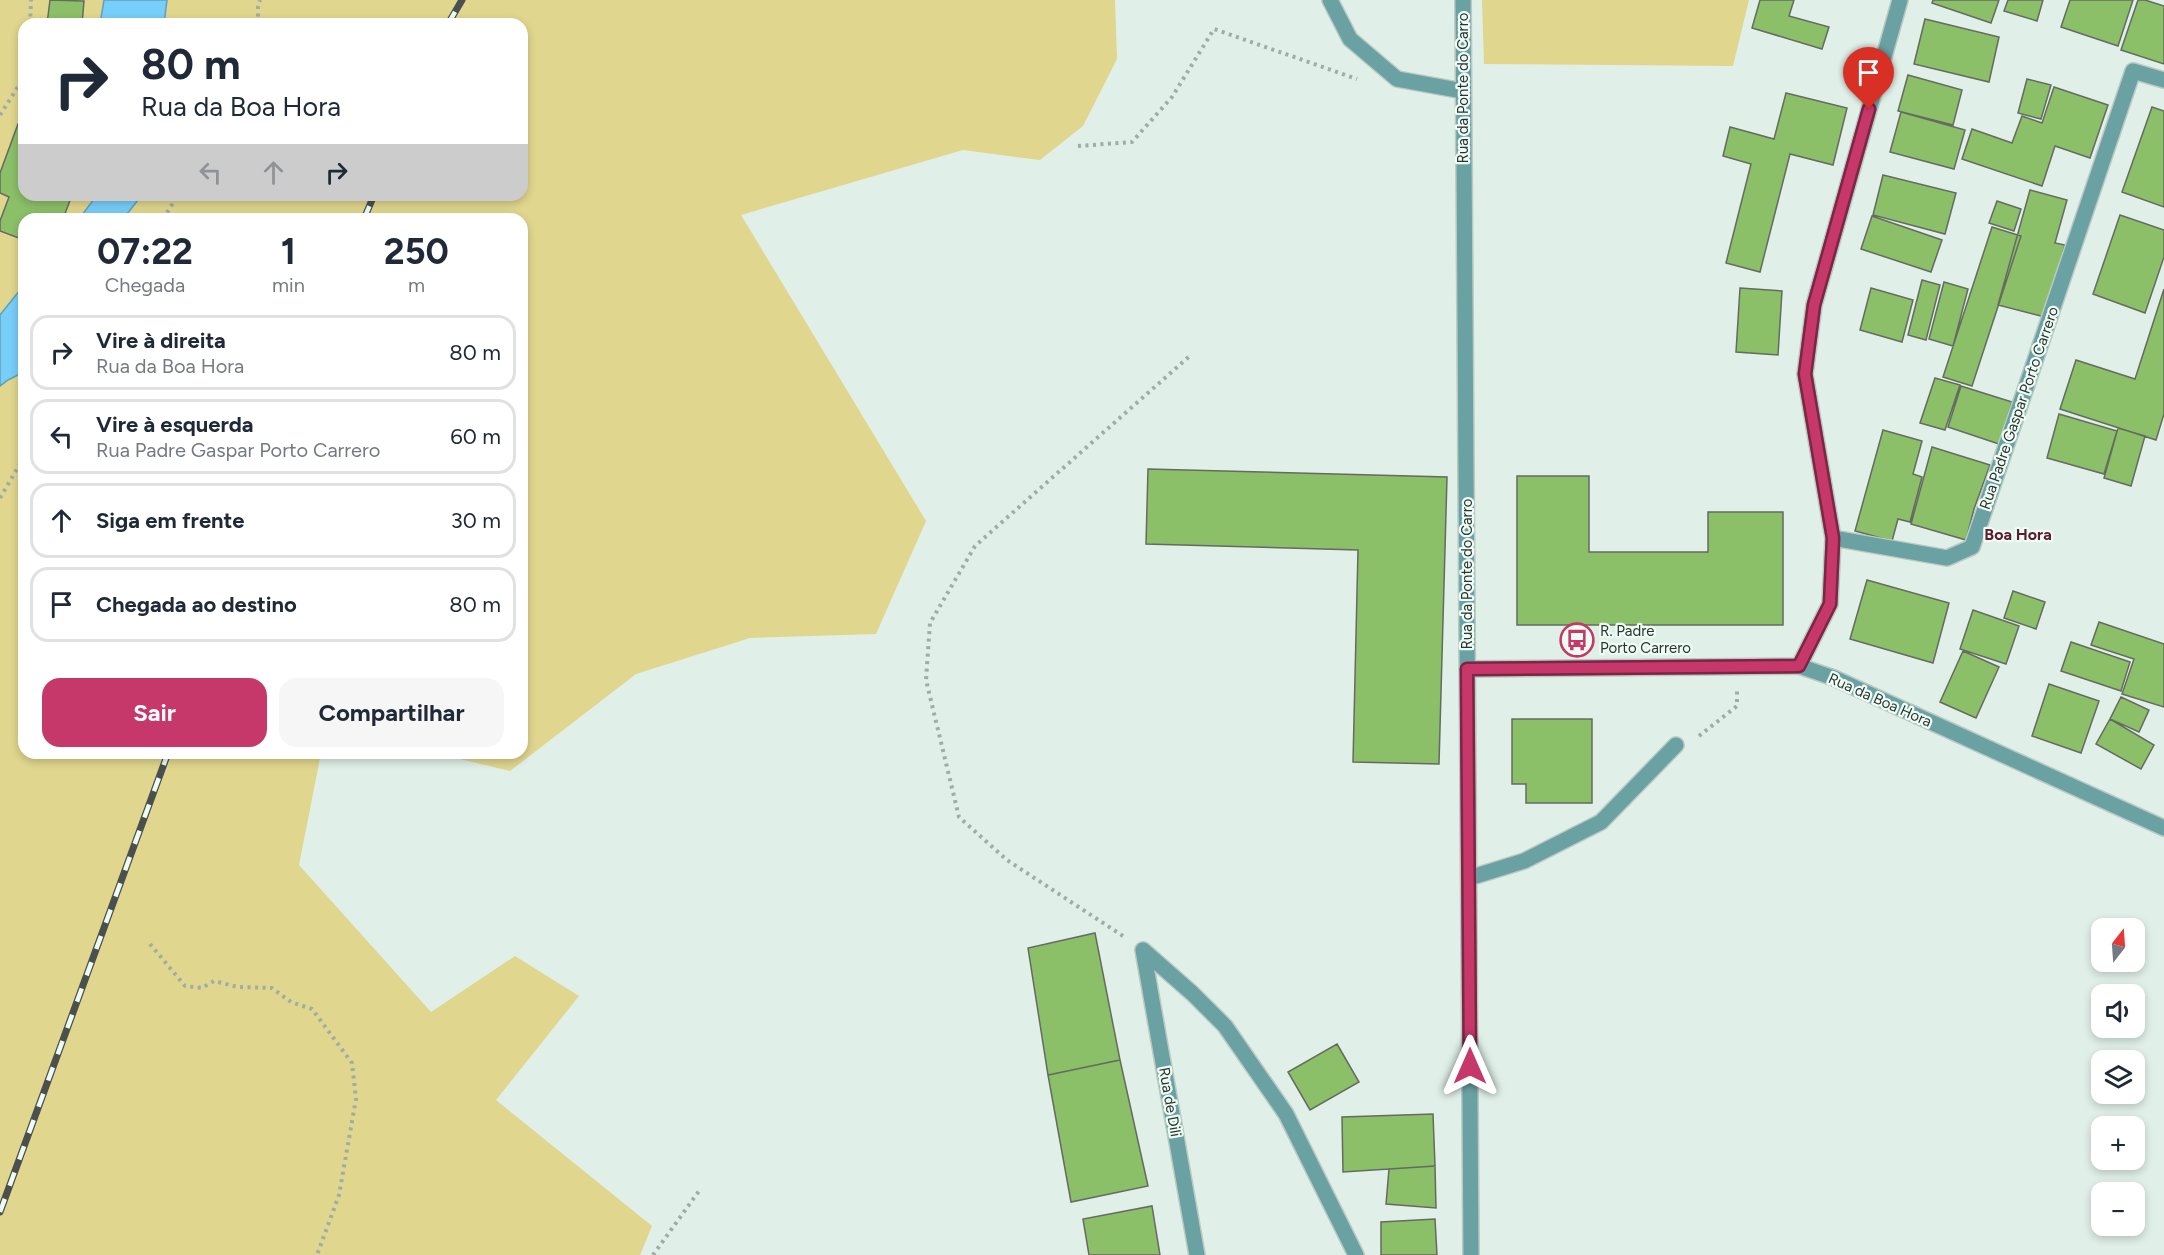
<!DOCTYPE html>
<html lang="pt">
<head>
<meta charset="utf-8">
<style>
	body { margin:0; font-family:Figtree,sans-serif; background:#f6f6f7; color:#1f2937; height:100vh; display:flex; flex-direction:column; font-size:22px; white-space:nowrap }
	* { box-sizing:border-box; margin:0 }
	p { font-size:20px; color:#747a83 }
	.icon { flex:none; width:33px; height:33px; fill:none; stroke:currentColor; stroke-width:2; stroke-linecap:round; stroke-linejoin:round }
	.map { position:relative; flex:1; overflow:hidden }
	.panel { position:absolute; left:18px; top:213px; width:510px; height:546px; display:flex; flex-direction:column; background:#fff; border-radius:18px; box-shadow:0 3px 9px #0003 }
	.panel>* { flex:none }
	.hud { position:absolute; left:18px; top:18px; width:510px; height:183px; border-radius:18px; box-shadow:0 3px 9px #0003; background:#fff; color:#1f2937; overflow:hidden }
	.needle { width:39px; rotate:17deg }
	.buttons { position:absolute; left:2091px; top:918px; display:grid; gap:12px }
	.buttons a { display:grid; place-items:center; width:54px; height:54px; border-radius:12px; background:#fff; box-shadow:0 3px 9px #0003; font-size:30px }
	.pin { position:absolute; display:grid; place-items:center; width:51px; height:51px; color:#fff; margin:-62px -26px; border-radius:50% 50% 50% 0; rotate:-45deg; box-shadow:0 0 6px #0007 }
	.pin .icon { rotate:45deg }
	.me { position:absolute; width:66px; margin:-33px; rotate:0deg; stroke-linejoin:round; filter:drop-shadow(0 0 4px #0008) }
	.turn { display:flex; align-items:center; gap:21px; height:126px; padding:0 24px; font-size:27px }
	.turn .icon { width:78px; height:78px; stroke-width:2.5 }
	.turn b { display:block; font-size:42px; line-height:51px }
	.lanes { display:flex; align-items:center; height:57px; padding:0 24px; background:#0003; justify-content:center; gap:30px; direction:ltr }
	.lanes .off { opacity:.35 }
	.eta { display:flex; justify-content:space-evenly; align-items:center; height:102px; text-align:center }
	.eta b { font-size:36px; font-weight:700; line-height:42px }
	.action { display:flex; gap:12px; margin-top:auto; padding:12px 24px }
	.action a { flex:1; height:69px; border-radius:18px; background:#c53869; color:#fff; font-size:24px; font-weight:700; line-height:69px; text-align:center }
	.action a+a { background:#f6f6f7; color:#1f2937 }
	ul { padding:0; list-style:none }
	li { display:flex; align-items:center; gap:18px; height:75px; margin:0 12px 9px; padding:0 12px; border:3px solid #e0e1e3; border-radius:18px }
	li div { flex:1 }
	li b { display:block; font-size:22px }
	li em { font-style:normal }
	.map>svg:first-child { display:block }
	.green { fill:#e0d68d; fill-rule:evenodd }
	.water { fill:#77cef9; stroke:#61a0bd; stroke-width:1.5 }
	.building { fill:#8bbf68; stroke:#656b61; stroke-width:1.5 }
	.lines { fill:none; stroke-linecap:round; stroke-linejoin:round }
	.service-casing { stroke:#bcc9c3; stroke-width:18 }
	.minor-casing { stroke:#bcc9c3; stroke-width:18 }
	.path { stroke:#a0aca6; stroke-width:4; stroke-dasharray:3 4.5; stroke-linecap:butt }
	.service { stroke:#6aa1a3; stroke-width:15 }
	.minor { stroke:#6aa1a3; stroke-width:15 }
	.rail-casing { stroke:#49504d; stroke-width:7 }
	.rail { stroke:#edfcf5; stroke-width:4.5; stroke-dasharray:14; stroke-linecap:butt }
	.route-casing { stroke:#802444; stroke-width:15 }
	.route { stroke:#c53869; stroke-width:10 }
	.labels { text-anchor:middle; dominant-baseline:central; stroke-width:4.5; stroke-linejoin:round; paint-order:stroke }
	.street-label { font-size:15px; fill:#2d3330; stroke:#edfcf5 }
	.poi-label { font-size:15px; fill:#2d3330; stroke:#edfcf5; text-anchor:start }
	.neighbourhood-label { font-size:16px; font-weight:bold; fill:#5d1a30; stroke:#edfcf5 }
</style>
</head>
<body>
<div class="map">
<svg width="2164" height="1255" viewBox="0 0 2164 1255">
	<rect width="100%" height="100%" fill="#e0efe8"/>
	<path class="green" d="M 0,0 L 1115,0 L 1117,59 L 1083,126 L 1040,160 L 963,150 L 741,215 L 926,521 L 876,634 L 750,638 L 636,674 L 510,771 L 435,753 L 522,753 L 522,219 L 24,219 L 24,753 L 321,753 L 299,865 L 431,1012 L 515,956 L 579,996 L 496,1100 L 652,1226 L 640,1255 L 0,1255 ZM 24,24 L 522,24 L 522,195 L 24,195 Z
		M 1482,0 L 1749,0 L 1733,66 L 1484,64 Z"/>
	<path class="water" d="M 104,0 L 167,0 L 164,24 L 100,24 Z
		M 97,195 L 142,195 L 123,219 L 79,219 Z
		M 24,285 L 24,372 L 8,380 L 0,386 L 0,315 Z"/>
	<path class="building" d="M 50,0 L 84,1 L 82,24 L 47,24 Z
		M 1760,0 L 1794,0 L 1789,16 L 1829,27 L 1822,49 L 1752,28 Z
		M 1933,0 L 1999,0 L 1991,23 L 1932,3 Z
		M 2008,0 L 2043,0 L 2037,21 L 2004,11 Z
		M 2070,0 L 2133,0 L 2118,46 L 2061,27 Z
		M 2138,0 L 2145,0 L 2164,6 L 2164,64 L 2121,50 Z
		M 1925,19 L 1999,37 L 1989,82 L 1914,64 Z
		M 1908,75 L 1962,90 L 1953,125 L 1898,111 Z
		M 2027,79 L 2051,85 L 2041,119 L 2018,113 Z
		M 2054,87 L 2108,105 L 2090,158 L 2055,146 L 2042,186 L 1962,159 L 1972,129 L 2012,143 L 2022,116 L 2042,123 Z
		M 1786,93 L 1847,108 L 1833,165 L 1790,154 L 1760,272 L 1726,263 L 1751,164 L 1723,156 L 1730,127 L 1774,139 Z
		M 2152,107 L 2164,111 L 2164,207 L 2122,192 Z
		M 1901,112 L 1965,130 L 1954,169 L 1890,152 Z
		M 18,124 L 24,126 L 24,195 L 72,195 L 63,219 L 24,219 L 24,240 L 0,231 L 0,221 L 9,197 L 0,193 L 0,173 Z
		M 1883,175 L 1956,193 L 1945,234 L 1873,215 Z
		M 2030,190 L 2067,200 L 2055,243 L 2065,245 L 2045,317 L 1998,305 Z
		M 1997,201 L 2021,209 L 2014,231 L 1989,223 Z
		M 2120,215 L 2164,230 L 2164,257 L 2145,313 L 2093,294 Z
		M 1872,216 L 1942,240 L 1931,272 L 1861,249 Z
		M 1992,227 L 2021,236 L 1972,386 L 1943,377 Z
		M 1922,280 L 1940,285 L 1926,340 L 1908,335 Z
		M 1944,282 L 1968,289 L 1953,346 L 1929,339 Z
		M 1740,288 L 1782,291 L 1778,355 L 1736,352 Z
		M 1871,288 L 1913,300 L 1902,342 L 1860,330 Z
		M 2164,289 L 2164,414 L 2156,440 L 2060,409 L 2076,360 L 2135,379 Z
		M 1935,378 L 1960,385 L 1945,430 L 1920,423 Z
		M 1961,386 L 2012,402 L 1999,444 L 1948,427 Z
		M 2059,414 L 2117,431 L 2104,474 L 2047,458 Z
		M 2118,428 L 2145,436 L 2131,486 L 2104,478 Z
		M 1883,430 L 1922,441 L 1913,474 L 1922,477 L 1910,522 L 1898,519 L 1892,541 L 1855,531 Z
		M 1932,447 L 1990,465 L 1974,509 L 1966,540 L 1911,524 Z
		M 1148,469 L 1447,477 L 1439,764 L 1353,762 L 1358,550 L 1146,544 Z
		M 1517,476 L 1589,476 L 1589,552 L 1708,552 L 1708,512 L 1783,512 L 1783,625 L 1517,625 Z
		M 1867,580 L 1949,603 L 1933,663 L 1850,639 Z
		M 2013,591 L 2045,602 L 2036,629 L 2004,618 Z
		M 1973,610 L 2019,626 L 2006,664 L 1960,649 Z
		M 2099,622 L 2164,644 L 2164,707 L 2122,694 L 2134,659 L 2091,645 Z
		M 2071,642 L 2130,662 L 2121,691 L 2061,671 Z
		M 1963,651 L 1999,667 L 1976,718 L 1940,702 Z
		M 2049,684 L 2099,701 L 2081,753 L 2032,736 Z
		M 2121,697 L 2149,710 L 2139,732 L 2110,719 Z
		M 1512,719 L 1592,719 L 1592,803 L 1526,803 L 1526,784 L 1512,784 Z
		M 2110,719 L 2154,745 L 2141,769 L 2096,744 Z
		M 1095,933 L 1120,1060 L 1048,1075 L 1028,948 Z
		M 1337,1044 L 1359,1082 L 1310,1110 L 1288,1072 Z
		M 1120,1060 L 1148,1186 L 1071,1202 L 1048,1075 Z
		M 1433,1114 L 1435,1166 L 1343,1172 L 1342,1117 Z
		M 1435,1166 L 1436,1208 L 1386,1204 L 1389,1169 Z
		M 1152,1206 L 1160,1255 L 1089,1255 L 1083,1219 Z
		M 1435,1219 L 1437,1255 L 1381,1255 L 1381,1222 Z"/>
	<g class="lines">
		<defs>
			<path id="service" d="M 1330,0 L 1350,39 L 1397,79 L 1463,91"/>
			<path id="minor" d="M 1463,0 L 1471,1255
				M 1833,538 L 1805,374 L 1814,305 L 1900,0
				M 1799,666 L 1830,604 L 1833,538 L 1947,558 L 1972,547 L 2133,71 L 2164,80
				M 1467,669 L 1799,666 L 1834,678 L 2164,828
				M 1469,878 L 1524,861 L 1601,822 L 1676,745
				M 1143,950 L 1193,994 L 1225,1026 L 1286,1114 L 1356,1255
				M 1143,950 L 1197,1255"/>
		</defs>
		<use href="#service" class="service-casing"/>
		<use href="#minor" class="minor-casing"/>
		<path class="path" d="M 30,24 L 31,0
			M 258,24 L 258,7 L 260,0
			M 0,115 L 21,82 L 24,67
			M 1078,146 L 1132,142 L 1172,97 L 1214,29 L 1357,79
			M 163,219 L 178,195
			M 0,498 L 24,457
			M 1699,736 L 1737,706 L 1737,691
			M 1123,936 L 1007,860 L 959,817 L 926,680 L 930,623 L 975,546 L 1192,354
			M 150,944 L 185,986 L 202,988 L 214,981 L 238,987 L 272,988 L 291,1002 L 312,1009 L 352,1063 L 356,1099 L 339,1195 L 317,1255
			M 653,1255 L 699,1191"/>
		<use href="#service" class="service"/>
		<use href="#minor" class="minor"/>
		<defs>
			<path id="rail" d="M 448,24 L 462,0
				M 364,219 L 374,195
				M 0,1212 L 168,753"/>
		</defs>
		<use href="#rail" class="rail-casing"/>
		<use href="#rail" class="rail"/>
	</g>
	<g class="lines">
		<defs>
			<path id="route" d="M 1470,1066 L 1467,669 L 1799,666 L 1830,604 L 1833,538 L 1805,374 L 1814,305 L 1869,109"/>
		</defs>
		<use href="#route" class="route-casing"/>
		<use href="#route" class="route"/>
	</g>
	<defs>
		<symbol id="bus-ring" viewBox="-11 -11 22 22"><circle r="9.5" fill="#edfcf5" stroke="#c53869" stroke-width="1.5"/><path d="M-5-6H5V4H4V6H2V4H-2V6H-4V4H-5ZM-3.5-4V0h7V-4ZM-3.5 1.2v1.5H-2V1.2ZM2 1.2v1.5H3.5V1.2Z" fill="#c53869"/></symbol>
	</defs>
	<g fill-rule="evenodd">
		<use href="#bus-ring" x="1558" y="621" width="38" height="38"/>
	</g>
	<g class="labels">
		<g class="street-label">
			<text transform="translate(1463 88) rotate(-90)">Rua da Ponte do Carro</text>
			<text transform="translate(2019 408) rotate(-71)">Rua Padre Gaspar Porto Carrero</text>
			<text transform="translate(1467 574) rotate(-90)">Rua da Ponte do Carro</text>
			<text transform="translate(1880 700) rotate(24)">Rua da Boa Hora</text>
			<text transform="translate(1170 1102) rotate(80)">Rua de Dili</text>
		</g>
		<g class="poi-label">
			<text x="1600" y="631">R. Padre<tspan x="1600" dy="17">Porto Carrero</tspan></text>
		</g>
		<g class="neighbourhood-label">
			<text x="2018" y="534">Boa Hora</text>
		</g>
	</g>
</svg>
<div class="buttons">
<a><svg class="needle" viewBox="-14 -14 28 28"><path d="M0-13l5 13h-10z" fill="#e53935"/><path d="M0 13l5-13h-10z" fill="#747a83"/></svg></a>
<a><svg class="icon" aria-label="sound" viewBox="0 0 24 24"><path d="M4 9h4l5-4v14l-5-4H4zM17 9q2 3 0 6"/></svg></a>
<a><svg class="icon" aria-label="layers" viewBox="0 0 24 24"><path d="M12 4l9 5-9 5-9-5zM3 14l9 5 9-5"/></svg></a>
<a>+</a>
<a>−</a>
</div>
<div class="pin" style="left:1869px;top:109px;background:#d93025"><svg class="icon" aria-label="arrive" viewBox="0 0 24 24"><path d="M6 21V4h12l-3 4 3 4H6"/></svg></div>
<svg class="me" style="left:1470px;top:1066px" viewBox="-20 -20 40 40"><path d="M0-17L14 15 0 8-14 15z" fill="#c53869" stroke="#fff" stroke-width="4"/></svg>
<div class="hud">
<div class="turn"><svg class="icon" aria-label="right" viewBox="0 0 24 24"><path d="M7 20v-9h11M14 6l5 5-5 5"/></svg><div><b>80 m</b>Rua da Boa Hora</div></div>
<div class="lanes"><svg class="icon off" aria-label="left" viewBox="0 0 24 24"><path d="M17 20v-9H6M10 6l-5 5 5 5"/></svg><svg class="icon off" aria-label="ahead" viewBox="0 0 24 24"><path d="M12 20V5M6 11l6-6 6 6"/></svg><svg class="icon" aria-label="right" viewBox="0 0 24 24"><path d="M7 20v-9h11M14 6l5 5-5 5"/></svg></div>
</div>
<section class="panel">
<div class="eta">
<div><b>07:22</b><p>Chegada</p></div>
<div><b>1</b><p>min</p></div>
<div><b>250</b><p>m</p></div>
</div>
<ul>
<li><svg class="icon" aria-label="right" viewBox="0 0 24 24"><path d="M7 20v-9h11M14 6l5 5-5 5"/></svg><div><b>Vire à direita</b><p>Rua da Boa Hora</p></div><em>80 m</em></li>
<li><svg class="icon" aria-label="left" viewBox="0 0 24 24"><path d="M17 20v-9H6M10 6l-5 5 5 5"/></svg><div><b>Vire à esquerda</b><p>Rua Padre Gaspar Porto Carrero</p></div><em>60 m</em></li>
<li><svg class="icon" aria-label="ahead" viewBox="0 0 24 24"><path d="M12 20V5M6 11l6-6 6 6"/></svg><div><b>Siga em frente</b></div><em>30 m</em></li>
<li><svg class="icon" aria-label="arrive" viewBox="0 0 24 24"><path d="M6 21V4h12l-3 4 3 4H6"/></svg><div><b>Chegada ao destino</b></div><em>80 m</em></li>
</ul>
<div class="action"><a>Sair</a><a>Compartilhar</a></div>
</section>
</div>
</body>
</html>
